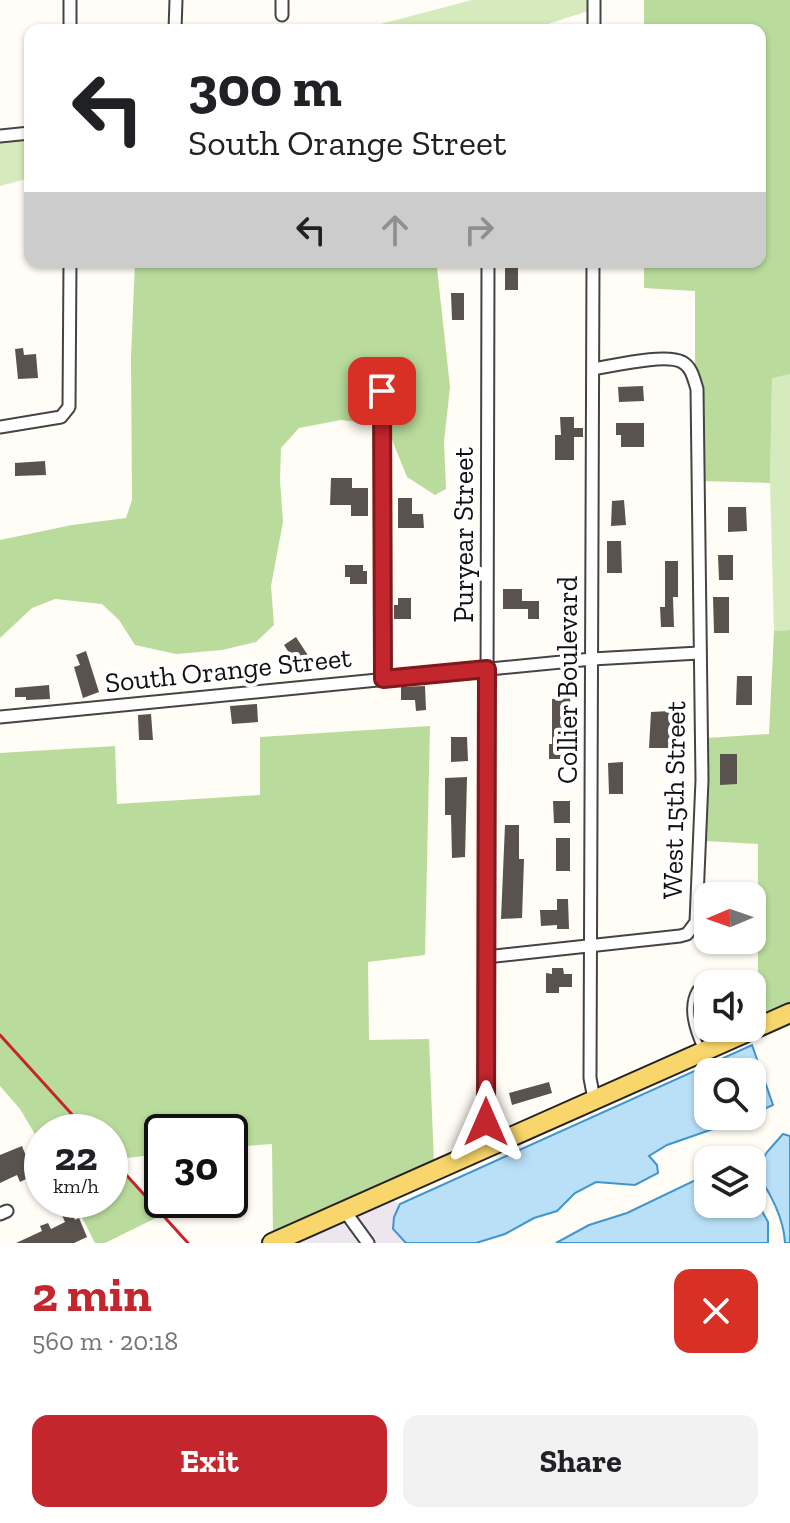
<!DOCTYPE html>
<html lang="en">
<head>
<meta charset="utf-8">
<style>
	body { margin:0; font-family:"Zilla Slab",serif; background:#f2f2f2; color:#202124; height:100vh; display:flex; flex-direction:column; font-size:30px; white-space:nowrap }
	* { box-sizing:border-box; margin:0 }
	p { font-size:26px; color:#757577 }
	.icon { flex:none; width:44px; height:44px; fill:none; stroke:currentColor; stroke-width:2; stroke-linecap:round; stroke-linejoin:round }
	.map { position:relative; height:1243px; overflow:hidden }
	.drawer { display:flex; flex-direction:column; background:#fff; flex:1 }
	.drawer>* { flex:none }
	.banner { position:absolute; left:24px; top:24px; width:742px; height:244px; border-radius:16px; box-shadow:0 2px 6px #0004; background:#fff; color:#202124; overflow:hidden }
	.needle { width:52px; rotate:268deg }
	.buttons { position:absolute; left:694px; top:882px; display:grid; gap:16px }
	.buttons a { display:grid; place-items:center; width:72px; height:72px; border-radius:16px; background:#fff; box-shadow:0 2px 6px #0004; font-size:40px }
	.speed { position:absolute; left:24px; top:1114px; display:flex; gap:16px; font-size:40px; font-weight:700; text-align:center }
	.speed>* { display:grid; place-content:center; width:104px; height:104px; border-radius:50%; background:#fff; box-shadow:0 2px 6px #0004; line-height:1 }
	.speed small { font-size:20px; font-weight:400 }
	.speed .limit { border:4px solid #111; border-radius:12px; background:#fff; color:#111 }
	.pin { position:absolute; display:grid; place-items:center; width:68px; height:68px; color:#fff; margin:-34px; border-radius:16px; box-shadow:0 4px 12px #0006 }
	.me { position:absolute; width:88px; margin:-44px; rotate:0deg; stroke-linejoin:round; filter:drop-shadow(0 0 6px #0008) }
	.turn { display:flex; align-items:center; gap:28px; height:168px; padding:0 32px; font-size:36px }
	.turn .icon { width:104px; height:104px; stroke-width:2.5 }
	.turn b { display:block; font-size:56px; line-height:68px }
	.lanes { display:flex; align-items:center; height:76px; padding:0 32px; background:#0003; justify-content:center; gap:40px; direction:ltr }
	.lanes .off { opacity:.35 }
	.round { display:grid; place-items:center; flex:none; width:84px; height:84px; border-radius:16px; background:#f2f2f2 }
	.summary { display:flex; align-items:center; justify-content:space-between; height:136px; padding:0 32px }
	h1 { font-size:48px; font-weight:700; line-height:60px; color:#c4262e }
	.primary-button { display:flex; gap:16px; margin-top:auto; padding:16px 32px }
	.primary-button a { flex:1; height:92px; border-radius:16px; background:#c4262e; color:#fff; font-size:32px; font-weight:700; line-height:92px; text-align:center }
	.primary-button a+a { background:#f2f2f2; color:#202124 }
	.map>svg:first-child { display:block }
	.industrial { fill:#eee6ef }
	.green { fill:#d5ebbd }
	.forest { fill:#b9dc9c }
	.water { fill:#b9e0f7; stroke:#3f96cf; stroke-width:2; fill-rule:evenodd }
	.building { fill:#5a524d }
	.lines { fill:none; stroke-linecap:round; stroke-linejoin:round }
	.lane-casing { stroke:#444; stroke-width:9 }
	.street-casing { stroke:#444; stroke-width:15 }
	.primary-casing { stroke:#222; stroke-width:22 }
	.lane { stroke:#fff; stroke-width:5 }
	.street { stroke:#fff; stroke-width:11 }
	.primary { stroke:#f9d66b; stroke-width:18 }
	.rail { stroke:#c4262e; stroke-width:3 }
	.route-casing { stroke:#7f191e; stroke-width:20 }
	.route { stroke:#c4262e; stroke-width:14 }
	.labels { text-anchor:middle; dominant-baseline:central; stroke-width:8; stroke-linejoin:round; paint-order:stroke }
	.street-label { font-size:28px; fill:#111; stroke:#fff }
</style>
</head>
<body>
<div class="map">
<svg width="790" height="1243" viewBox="0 0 790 1243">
	<rect width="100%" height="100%" fill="#fffdf5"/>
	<path class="industrial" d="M 387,1197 L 400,1204 L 394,1217 L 398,1232 L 406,1243 L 375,1243 L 352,1212 Z
		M 342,1217 L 361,1243 L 284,1243 Z"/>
	<path class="green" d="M 472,0 L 588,0 L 588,11 L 529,30 L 315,30 L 373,26 Z
		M 30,138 L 30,178 L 0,186 L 0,141 Z
		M 790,374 L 790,630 L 774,631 L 770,483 L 772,377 Z"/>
	<path class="forest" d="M 644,0 L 790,0 L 790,374 L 772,378 L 770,483 L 703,481 L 702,389 L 695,367 L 695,291 L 644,288 L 644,262 L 760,262 L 760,30 L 644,30 Z
		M 135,262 L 442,262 L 437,268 L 450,387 L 444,442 L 446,489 L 435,495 L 407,477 L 388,430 L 388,386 L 377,386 L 376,424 L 341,420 L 299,428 L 281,448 L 280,480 L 283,522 L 271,586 L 274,625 L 256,642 L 222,650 L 176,654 L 135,645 L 119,620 L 102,604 L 55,599 L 32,608 L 0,638 L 0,540 L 72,525 L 126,518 L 132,500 L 131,358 Z
		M 790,630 L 790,1008 L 764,1018 L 758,995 L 758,844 L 705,841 L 707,738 L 769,734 L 774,631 Z
		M 430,726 L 425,955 L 368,962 L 369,1040 L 429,1039 L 434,1164 L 273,1236 L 272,1144 L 230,1147 L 230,1132 L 162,1132 L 162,1154 L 127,1158 L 117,1167 L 162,1215 L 105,1243 L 95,1243 L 73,1200 L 110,1200 L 110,1132 L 42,1132 L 42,1146 L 20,1109 L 0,1086 L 0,753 L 115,746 L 117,804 L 260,795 L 260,737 Z"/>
	<path class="water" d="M 752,1045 L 773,1105 L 757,1112 L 747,1121 L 713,1129 L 667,1145 L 649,1156 L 657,1165 L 658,1173 L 635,1185 L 596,1182 L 575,1193 L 557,1211 L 534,1218 L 505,1234 L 476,1243 L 406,1243 L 393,1229 L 394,1217 L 400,1204 ZM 708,1072 L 752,1072 L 752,1116 L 708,1116 Z
		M 783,1134 L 790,1136 L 790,1243 L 785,1243 C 784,1219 770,1191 755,1172 L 767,1152 Z
		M 708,1174 L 708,1204 L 752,1204 L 752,1193 L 768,1222 L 768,1243 L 556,1243 L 589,1225 L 627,1213 Z"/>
	<path class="building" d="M 505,262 L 518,262 L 518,290 L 505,290 Z
		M 451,293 L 464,293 L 464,320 L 452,320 Z
		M 23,348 L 24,355 L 36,354 L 38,378 L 18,379 L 15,349 Z
		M 643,386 L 644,401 L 619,402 L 618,387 Z
		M 560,417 L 574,417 L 574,428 L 583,428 L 583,437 L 574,437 L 574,460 L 555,460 L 555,435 L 561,435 Z
		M 616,423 L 644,423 L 644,447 L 621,447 L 621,435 L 616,435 Z
		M 45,461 L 46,475 L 15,476 L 15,463 Z
		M 331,478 L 352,478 L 352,488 L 368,488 L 368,516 L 351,516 L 351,505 L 330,505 Z
		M 398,498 L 412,498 L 412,514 L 423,514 L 424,528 L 398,528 Z
		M 624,500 L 626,525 L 611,526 L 612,501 Z
		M 728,507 L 746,507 L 747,531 L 728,532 Z
		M 607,541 L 621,541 L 622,573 L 607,573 Z
		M 718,555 L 733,555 L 733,580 L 719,580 Z
		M 665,561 L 678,561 L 678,597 L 673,597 L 674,627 L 661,627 L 660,607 L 665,607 Z
		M 345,565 L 363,565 L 363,571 L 367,571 L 367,584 L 350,584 L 350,577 L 345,577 Z
		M 503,589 L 522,589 L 522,601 L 539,601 L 539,619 L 528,619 L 528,609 L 503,609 Z
		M 713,597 L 729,597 L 729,633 L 714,633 Z
		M 398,598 L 411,598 L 411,619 L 394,619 L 394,605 L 398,605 Z
		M 296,637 L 315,666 L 303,674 L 284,645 Z
		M 86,651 L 99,692 L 83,698 L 74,667 L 80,665 L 76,655 Z
		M 737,676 L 752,676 L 752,705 L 736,705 Z
		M 49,685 L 50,699 L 26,700 L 26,697 L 15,697 L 15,688 Z
		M 425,686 L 426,710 L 416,711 L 415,700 L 401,700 L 401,687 Z
		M 570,698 L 571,713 L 568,713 L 571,759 L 549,759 L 549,744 L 552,744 L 552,699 Z
		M 257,704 L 258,722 L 232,724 L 230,706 Z
		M 670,711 L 670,748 L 649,748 L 651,712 Z
		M 151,714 L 153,740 L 139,740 L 138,715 Z
		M 451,737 L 467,737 L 468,761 L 451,762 Z
		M 720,754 L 737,754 L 737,784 L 720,785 Z
		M 623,762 L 623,794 L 609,794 L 608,763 Z
		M 467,777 L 465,857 L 452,858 L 451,815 L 445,815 L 445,778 Z
		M 553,801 L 570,801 L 570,823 L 554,823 Z
		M 505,825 L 519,825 L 519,859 L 524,859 L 522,918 L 501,919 Z
		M 556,838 L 570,838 L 570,871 L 556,871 Z
		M 557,899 L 568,899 L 569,929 L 557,929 L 557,925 L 541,926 L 540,910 L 557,910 Z
		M 552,968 L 563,968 L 564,974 L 572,974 L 572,987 L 559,987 L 559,993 L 546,993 L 546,973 L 552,974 Z
		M 549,1082 L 552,1093 L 512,1105 L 509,1093 Z
		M 22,1146 L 30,1166 L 24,1169 L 28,1178 L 20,1182 L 17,1175 L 0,1183 L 0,1155 Z
		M 71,1211 L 75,1220 L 79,1218 L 87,1237 L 74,1243 L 16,1243 L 42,1231 L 40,1226 L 48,1223 L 51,1229 L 65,1222 L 62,1215 Z"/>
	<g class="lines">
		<defs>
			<path id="lane" d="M 701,1048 C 693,1030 685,1007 696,989 L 708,986"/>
			<path id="street" d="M 70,0 L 70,30
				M 282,0 L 282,15
				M 175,30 L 176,0
				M 594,30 L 594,0
				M 0,136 L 30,133
				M 488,262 L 486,1122 L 493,1144
				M 593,262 L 590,1078 L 594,1099
				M 382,391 L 383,679
				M 0,427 L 61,417 L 69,407 L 70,262
				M 0,717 L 592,659 L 699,653
				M 486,957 L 680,936 L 687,934 L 696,922 L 702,780 L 697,389 C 694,380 692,367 682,362 C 665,353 613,366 593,369
				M 344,1210 L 368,1243
				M 0,1214 L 7,1211"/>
			<path id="primary" d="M 272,1243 L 790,1013"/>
		</defs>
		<use href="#lane" class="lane-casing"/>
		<use href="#street" class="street-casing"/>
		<use href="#primary" class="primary-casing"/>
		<use href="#lane" class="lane"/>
		<use href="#street" class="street"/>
		<use href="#primary" class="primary"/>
		<path class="rail" d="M 0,1035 L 88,1132
			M 110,1157 L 188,1243"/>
	</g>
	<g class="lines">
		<defs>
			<path id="route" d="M 382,391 L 383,679 L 487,669 L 486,1122"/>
		</defs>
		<use href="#route" class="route-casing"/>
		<use href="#route" class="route"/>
	</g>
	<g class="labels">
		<g class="street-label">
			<text transform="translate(463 535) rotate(-90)">Puryear Street</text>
			<text transform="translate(228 670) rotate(-6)">South Orange Street</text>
			<text transform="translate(567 680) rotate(-90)">Collier Boulevard</text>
			<text transform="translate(674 800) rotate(-89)">West 15th Street</text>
		</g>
	</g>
</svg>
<div class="buttons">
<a><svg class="needle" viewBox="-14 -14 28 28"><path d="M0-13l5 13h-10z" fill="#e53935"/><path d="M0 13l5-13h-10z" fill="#757577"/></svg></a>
<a><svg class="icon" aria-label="sound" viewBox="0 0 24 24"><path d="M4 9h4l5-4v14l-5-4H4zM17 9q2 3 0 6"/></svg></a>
<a><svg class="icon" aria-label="search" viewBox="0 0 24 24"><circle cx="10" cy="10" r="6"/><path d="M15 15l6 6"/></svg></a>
<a><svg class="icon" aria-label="layers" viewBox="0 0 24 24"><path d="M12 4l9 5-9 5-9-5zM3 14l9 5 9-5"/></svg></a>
</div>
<div class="speed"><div>22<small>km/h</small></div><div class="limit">30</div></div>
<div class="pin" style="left:382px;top:391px;background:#d93025"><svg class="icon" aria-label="arrive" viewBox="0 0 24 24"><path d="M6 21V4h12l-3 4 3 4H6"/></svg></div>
<svg class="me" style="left:486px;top:1122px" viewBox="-20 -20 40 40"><path d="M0-17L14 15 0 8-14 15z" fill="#c4262e" stroke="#fff" stroke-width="4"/></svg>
<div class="banner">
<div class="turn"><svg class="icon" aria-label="left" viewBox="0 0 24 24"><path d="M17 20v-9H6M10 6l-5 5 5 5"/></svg><div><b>300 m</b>South Orange Street</div></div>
<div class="lanes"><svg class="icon" aria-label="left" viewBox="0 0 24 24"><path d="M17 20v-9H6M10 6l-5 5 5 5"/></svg><svg class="icon off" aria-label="ahead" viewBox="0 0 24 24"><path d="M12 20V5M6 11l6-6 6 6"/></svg><svg class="icon off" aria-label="right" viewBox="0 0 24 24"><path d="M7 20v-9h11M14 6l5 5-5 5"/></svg></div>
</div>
</div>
<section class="drawer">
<div class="summary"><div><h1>2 min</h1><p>560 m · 20:18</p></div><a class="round" style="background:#d93025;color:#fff"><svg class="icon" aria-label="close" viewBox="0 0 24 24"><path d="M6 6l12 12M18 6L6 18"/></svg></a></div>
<div class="primary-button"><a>Exit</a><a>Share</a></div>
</section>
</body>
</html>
